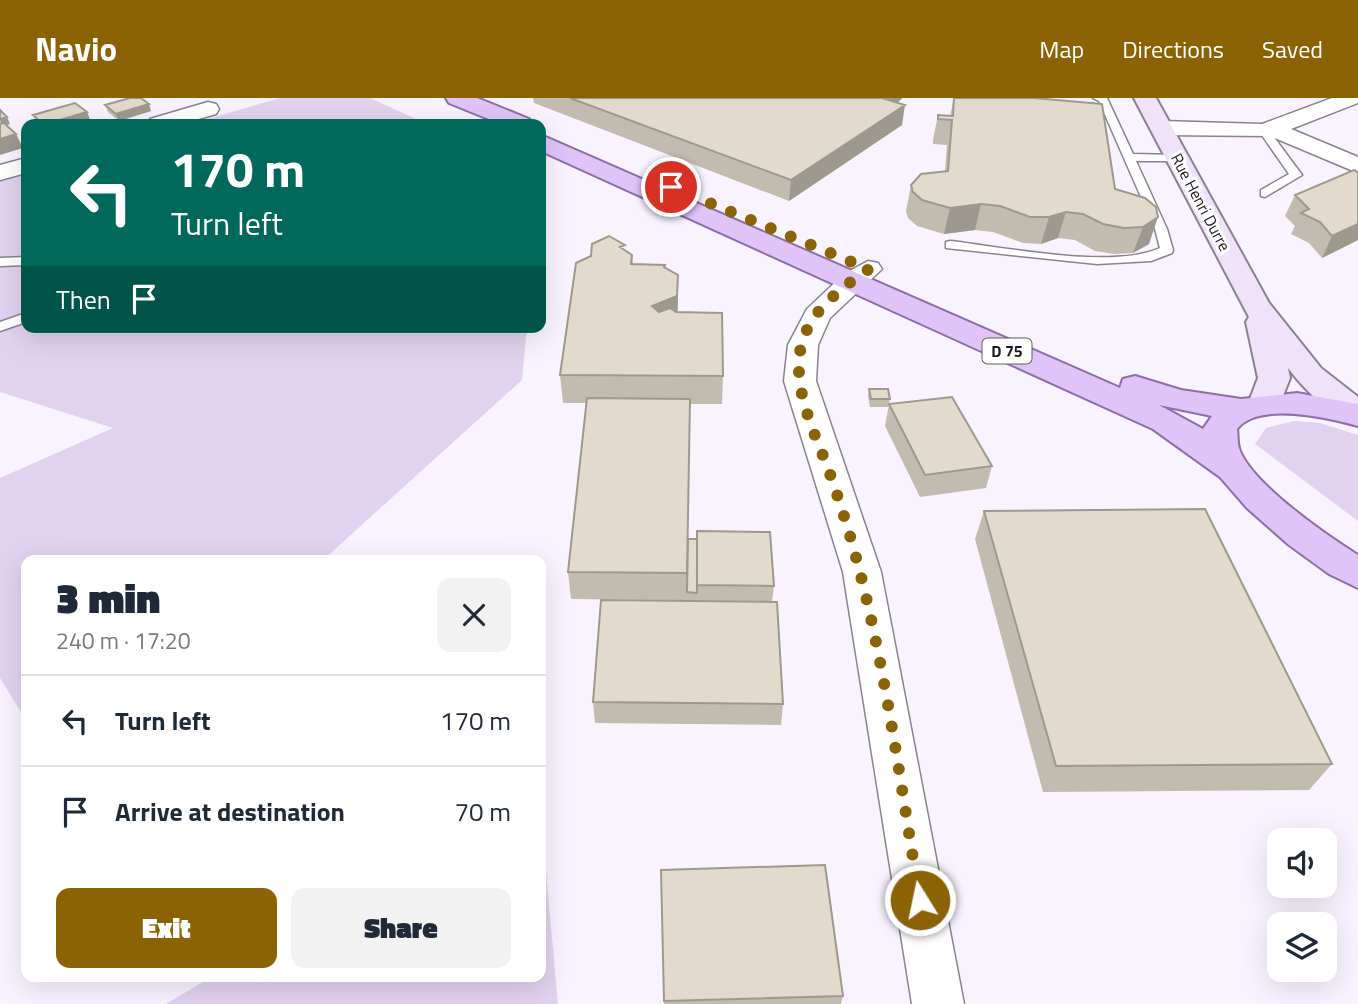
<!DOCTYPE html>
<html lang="en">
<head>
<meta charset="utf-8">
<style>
	body { margin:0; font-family:"Titillium Web",sans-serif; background:#f2f2f3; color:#1f2937; height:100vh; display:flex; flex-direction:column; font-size:26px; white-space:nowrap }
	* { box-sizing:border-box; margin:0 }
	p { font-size:23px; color:#747a83 }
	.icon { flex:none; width:38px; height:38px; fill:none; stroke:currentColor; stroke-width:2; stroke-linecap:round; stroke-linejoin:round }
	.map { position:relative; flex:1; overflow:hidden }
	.details { position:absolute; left:21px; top:457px; width:525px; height:427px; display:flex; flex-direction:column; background:#fff; border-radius:14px; box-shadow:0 7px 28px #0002 }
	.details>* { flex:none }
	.guide { position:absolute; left:21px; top:21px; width:525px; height:214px; border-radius:14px; box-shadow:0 7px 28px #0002; background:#00695c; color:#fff; overflow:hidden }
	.tools { position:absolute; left:1267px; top:730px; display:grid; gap:14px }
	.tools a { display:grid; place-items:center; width:70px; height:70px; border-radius:14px; background:#fff; box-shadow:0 7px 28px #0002; font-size:35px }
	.pin { position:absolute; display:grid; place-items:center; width:60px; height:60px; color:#fff; margin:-30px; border:4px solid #fff; border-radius:50%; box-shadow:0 2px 7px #0007 }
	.me { position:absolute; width:77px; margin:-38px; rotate:350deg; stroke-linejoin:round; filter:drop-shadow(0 0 5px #0008) }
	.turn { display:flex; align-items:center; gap:24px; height:147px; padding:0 35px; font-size:32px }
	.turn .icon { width:91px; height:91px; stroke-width:2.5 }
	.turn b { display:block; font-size:49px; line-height:60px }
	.then { display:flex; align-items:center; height:66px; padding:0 35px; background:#0003; gap:14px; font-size:26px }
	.round { display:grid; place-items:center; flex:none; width:74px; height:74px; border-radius:14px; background:#f2f2f3 }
	.head { display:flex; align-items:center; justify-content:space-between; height:119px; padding:0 35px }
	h1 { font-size:42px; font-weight:800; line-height:52px }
	.primary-button { display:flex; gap:14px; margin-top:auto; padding:14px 35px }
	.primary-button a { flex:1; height:80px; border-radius:14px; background:#8b6304; color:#fff; font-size:28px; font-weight:800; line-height:80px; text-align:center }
	.primary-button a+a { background:#f2f2f3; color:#1f2937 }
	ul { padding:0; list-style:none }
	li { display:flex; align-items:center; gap:21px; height:91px; padding:0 35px; border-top:2px solid #e0e1e3 }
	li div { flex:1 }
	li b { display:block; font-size:26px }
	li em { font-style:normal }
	header { display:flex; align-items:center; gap:42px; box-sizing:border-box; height:98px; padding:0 35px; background:#8b6304; color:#fff }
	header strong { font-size:33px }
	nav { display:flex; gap:38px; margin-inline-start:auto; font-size:24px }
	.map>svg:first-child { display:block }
	.green { fill:#e1d2ef }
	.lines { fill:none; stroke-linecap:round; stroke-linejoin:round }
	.lane-casing { stroke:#89828f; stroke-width:3 }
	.street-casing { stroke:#89828f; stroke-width:3 }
	.secondary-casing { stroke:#89828f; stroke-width:4 }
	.primary-casing { stroke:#8e6ea8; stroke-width:4 }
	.lane { fill:#fff; fill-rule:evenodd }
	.street { fill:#fff; fill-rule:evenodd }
	.secondary { fill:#f0e2fb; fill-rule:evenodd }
	.primary { fill:#e0c4f8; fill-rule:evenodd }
	.wall { fill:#c2bbaf }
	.shaded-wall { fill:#9e998f }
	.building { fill:#e2dacc; stroke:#9e998f; stroke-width:2 }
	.route { stroke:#8b6304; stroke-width:12; stroke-dasharray:0 21.6 }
	.labels { text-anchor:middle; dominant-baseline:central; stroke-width:6; stroke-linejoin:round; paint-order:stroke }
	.far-street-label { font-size:16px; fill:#1b181d; stroke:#fff }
	.shield { fill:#fff; stroke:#5f5d61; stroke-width:2 }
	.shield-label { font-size:16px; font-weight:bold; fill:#1b181d }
</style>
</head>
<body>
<header>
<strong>Navio</strong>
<nav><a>Map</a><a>Directions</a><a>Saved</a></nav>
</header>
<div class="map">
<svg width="1358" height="906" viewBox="0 0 1358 906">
	<rect width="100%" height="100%" fill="#f9f3ff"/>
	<path class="green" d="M 280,0 L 370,0 L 427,26 L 190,26 Z
		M 26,74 L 26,229 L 527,229 L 522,282 L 323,462 L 26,462 L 26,622 L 0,580 L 0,380 L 113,330 L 0,294 L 0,82 Z
		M 1294,323 L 1320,325 L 1358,337 L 1358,423 L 1255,346 L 1266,330 Z
		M 541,719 L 558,906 L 166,906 L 211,879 L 541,878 Z"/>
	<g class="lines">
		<defs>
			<path id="lane" d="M 1093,0 L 1107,0 L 1133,56 L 1177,57 L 1183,60 L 1177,63 L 1136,63 L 1167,131 L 1173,152 L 1172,155 L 1151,163 L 1097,166 L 946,150 L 946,144 L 950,143 C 1005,149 1111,172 1160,150 L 1155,131 L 1099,3 Z
				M 1260,31 L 1268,31 L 1302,77 L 1265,99 L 1261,98 L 1261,92 L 1289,76 L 1259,33 Z
				M 26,159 L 26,167 L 0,168 L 0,160 Z
				M 26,215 L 26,224 L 0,233 L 0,224 Z"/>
			<path id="street" d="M 1332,0 L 1358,0 L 1358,5 L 1291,31 L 1358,59 L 1358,75 L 1270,38 L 1161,37 L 1150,30 L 1161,23 L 1262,26 Z
				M 208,4 L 216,6 L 219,11 L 216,16 L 181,26 L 147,26 L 150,21 Z
				M 26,60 L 26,75 L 0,82 L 0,67 Z
				M 868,163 L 878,165 L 882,171 L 830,220 L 818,247 L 816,283 L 881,474 L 964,906 L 912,906 L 843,474 L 784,283 L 788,247 L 807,211 L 844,176 Z"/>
			<path id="secondary" d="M 1134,0 L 1156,0 L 1269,205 L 1321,270 L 1358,299 L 1358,327 C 1332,320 1304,291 1288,270 L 1290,280 L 1277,313 L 1265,317 L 1253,313 L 1248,306 L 1258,280 L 1246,224 L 1249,219 Z"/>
			<path id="primary" d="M 446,0 L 477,0 L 529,21 L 533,26 L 501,26 L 449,5 Z
				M 541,37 L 1120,290 L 1123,281 L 1135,278 L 1181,292 L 1241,301 L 1297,295 L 1358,306 L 1358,328 C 1329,320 1258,303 1237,331 C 1238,338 1237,346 1240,353 C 1254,387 1326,437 1358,457 L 1358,490 L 1329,476 L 1289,447 L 1247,410 L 1220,379 L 1153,331 L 541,53 ZM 1159,307 L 1212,318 L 1203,331 Z"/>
		</defs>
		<use href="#lane" class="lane-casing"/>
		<use href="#street" class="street-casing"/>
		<use href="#secondary" class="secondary-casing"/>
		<use href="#primary" class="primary-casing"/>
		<use href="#lane" class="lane"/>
		<use href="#street" class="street"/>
		<use href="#secondary" class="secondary"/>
		<use href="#primary" class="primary"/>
	</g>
	<path class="wall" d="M 533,0 L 902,0 L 897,5 L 902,27 L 789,103 L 534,5 Z
		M 954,0 L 1034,0 L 1115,91 L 1145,100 L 1149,146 L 1133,155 L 1115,156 L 1095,153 L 1075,142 L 1058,140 L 1041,146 L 1023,145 L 993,134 L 975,132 L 944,136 L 917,128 L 908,120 L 906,113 L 911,87 L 945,73 L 947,47 L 933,46 L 933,42 L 938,17 L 950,18 Z
		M 105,7 L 151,13 L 119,23 L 108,14 Z
		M 33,17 L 92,26 L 37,26 Z
		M 1295,97 L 1358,142 L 1322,160 L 1309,145 L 1291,136 L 1295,128 L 1285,118 Z
		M 625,153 L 632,157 L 633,166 L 665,167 L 678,214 L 723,278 L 722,306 L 690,306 L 687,486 L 774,488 L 772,503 L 571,501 L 568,474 L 587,305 L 563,305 L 560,277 L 591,158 Z
		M 869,291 L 890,301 L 888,309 L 870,309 L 868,299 Z
		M 889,306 L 992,368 L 986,390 L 920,399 L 885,328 Z
		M 984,413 L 1332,666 L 1309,692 L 1043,694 L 975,441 Z
		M 593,604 L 783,606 L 781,627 L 595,625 Z
		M 661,772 L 843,898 L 841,906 L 664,906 Z"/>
	<path class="shaded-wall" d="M 880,0 L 902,0 L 902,1 L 877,19 Z
		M 149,6 L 151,13 L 119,23 L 116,16 Z
		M 905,7 L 902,27 L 789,103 L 791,82 Z
		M 87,14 L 92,26 L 46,26 Z
		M 7,19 L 10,26 L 1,29 L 0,21 Z
		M 16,36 L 23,50 L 0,57 L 0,41 Z
		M 981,106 L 975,132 L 944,136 L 950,110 Z
		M 1066,114 L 1058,140 L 1041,146 L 1049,119 Z
		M 1158,119 L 1149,146 L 1133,155 L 1143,129 Z
		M 1358,126 L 1358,142 L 1322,160 L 1332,138 Z
		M 678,177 L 678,204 L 676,242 L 652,208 Z"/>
	<path class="building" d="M 130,0 L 141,0 L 149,6 L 116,16 L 105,7 Z
		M 570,0 L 882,0 L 905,7 L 791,82 Z
		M 954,0 L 1034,0 L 1102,6 L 1115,91 L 1145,100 L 1156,109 L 1158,119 L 1143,129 L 1124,130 L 1103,126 L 1083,116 L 1066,114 L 1049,119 L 1030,119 L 1000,108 L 981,106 L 950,110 L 922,102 L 913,94 L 911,87 L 921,76 L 948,73 L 952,22 L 938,21 L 938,17 L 953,18 Z
		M 75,5 L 87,14 L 46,26 L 43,26 L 33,17 Z
		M 0,12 L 7,19 L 0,21 Z
		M 4,25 L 16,36 L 0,41 L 0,26 Z
		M 1354,72 L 1358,74 L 1358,126 L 1332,138 L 1320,124 L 1301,115 L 1309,111 L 1295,97 Z
		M 609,138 L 625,147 L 620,149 L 632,157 L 631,166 L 665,167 L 664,169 L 678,177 L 677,198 L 652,208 L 659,214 L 670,210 L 676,214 L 722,215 L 723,278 L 560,277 L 576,165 L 591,158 L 592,146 Z
		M 869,291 L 888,291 L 890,301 L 871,301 Z
		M 952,299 L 992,368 L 925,377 L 889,306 Z
		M 587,300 L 690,301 L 687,475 L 568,474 Z
		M 1205,411 L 1332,666 L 1056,668 L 984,413 Z
		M 697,433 L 770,434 L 774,488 L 697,487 Z
		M 688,441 L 697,441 L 697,495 L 687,494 Z
		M 601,502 L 777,504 L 783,606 L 593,604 Z
		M 825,767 L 843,898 L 664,903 L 661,772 Z"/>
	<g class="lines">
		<path class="route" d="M 671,89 L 869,171 C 838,192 806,216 800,254 C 793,297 819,343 832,382 C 880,517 896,662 920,802"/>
	</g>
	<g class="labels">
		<g class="far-street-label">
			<text transform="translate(1201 104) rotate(62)">Rue Henri Durre</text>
		</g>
		<rect class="shield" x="982.5" y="240.5" width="49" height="25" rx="5"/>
		<g class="shield-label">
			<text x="1007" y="253">D 75</text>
		</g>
	</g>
</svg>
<div class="tools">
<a><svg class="icon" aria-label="sound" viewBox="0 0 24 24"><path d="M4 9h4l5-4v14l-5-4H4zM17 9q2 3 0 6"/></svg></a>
<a><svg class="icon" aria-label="layers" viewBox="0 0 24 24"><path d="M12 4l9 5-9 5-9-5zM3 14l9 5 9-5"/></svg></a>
</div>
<div class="pin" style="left:671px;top:89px;background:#d93025"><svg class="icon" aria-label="arrive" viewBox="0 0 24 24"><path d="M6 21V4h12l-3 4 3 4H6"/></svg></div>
<svg class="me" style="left:920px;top:802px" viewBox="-20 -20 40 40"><circle r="17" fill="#8b6304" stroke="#fff" stroke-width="3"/><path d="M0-11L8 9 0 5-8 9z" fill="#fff"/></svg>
<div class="guide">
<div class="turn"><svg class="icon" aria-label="left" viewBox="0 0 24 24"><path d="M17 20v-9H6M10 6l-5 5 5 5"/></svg><div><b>170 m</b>Turn left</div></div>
<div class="then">Then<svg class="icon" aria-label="arrive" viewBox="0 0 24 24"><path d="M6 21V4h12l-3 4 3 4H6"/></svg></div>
</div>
<section class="details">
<div class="head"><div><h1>3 min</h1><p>240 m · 17:20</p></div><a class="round"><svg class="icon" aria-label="close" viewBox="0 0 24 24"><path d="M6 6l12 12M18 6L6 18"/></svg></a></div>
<ul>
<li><svg class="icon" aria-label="left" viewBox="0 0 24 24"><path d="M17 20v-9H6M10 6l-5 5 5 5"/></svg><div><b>Turn left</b></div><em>170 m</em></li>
<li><svg class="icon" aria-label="arrive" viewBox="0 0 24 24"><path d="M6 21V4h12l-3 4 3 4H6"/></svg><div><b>Arrive at destination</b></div><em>70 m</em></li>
</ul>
<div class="primary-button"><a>Exit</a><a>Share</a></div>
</section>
</div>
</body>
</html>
